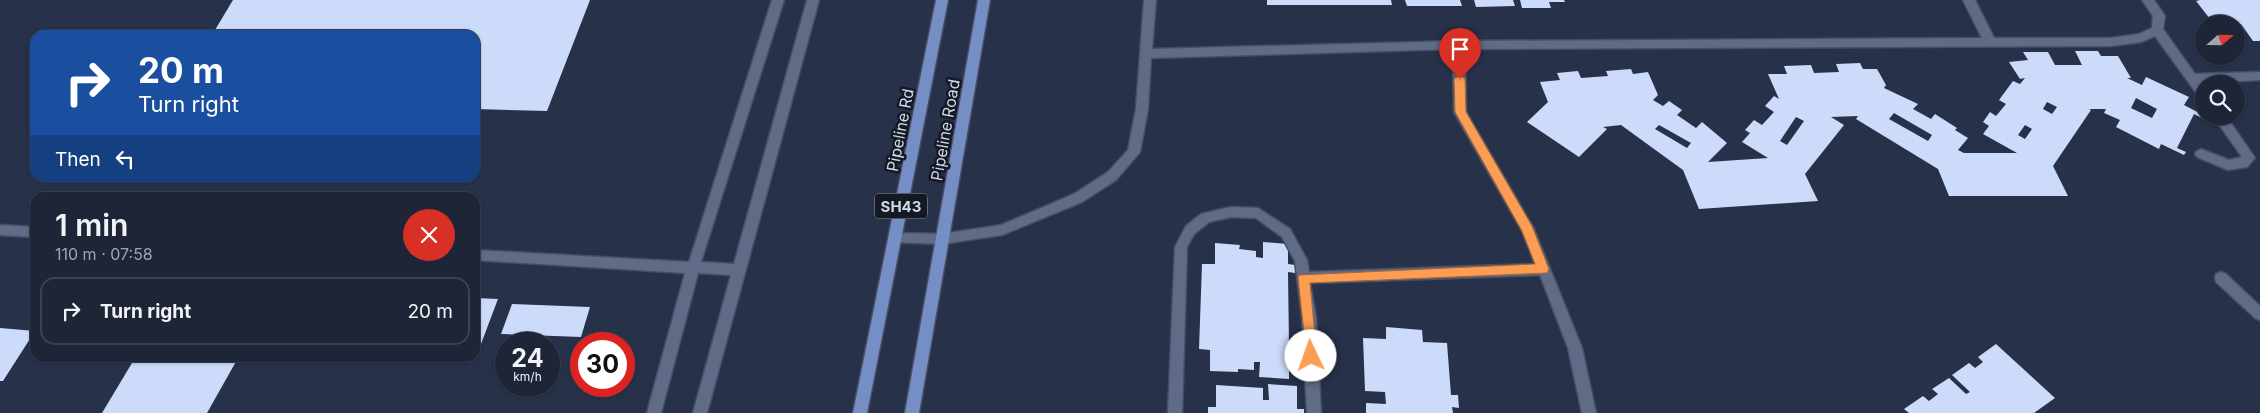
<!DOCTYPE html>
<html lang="en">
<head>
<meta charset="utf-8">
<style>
	body { margin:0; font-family:Inter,sans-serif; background:#2a3142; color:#f1f3f6; height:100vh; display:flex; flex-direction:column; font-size:19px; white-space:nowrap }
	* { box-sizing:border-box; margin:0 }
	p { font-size:16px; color:#a0a5ad }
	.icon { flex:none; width:28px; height:28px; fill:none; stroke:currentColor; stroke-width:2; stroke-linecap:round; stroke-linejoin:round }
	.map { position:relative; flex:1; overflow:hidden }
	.details { position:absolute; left:30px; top:192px; width:450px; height:170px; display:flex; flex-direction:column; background:#1d2537; border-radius:15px; box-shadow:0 1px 4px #0004,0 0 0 1px #3b4252 }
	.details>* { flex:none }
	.banner { position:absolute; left:30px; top:30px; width:450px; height:152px; border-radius:15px; box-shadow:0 1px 4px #0004,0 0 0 1px #3b4252; background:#1a4fa0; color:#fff; overflow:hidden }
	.needle { width:32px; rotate:70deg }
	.fabs { position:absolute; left:2195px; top:15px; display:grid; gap:10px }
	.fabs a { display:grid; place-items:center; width:50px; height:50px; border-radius:50%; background:#1d2537; box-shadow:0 1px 4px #0004,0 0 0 1px #3b4252; font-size:25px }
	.speed { position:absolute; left:495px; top:332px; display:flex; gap:10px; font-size:25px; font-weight:700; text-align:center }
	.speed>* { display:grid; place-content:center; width:65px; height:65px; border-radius:50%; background:#1d2537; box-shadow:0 1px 4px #0004,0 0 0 1px #3b4252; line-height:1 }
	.speed small { font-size:12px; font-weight:400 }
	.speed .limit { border:8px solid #d22; background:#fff; color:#111 }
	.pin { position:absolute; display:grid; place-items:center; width:42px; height:42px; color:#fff; margin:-51px -21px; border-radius:50% 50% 50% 0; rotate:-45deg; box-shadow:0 0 5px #0007 }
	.pin .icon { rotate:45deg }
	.me { position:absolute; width:55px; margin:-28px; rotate:357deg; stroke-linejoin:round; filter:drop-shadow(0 0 4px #0008) }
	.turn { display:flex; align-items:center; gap:18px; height:105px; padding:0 25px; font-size:22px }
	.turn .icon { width:65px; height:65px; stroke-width:2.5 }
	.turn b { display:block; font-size:35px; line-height:42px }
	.then { display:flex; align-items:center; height:48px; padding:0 25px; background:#0003; gap:10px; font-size:19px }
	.round { display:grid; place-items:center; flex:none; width:52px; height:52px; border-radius:26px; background:#2a3142 }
	.head { display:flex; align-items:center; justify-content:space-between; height:85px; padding:0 25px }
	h1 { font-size:30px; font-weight:600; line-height:38px }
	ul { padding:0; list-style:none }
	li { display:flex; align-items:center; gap:15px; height:68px; margin:0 10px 8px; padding:0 15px; border:2px solid #3b4252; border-radius:15px }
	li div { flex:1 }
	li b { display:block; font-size:19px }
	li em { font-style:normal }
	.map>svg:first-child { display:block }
	.building { fill:#cddbfa; fill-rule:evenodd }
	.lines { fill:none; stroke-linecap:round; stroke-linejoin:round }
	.minor-casing { stroke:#464e63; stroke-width:3 }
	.major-casing { stroke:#464e63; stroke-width:3 }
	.minor { fill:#5f6b87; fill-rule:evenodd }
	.major { fill:#768ec6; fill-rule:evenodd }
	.route { fill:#fc9d53; stroke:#a46636 }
	.labels { text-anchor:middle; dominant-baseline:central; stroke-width:5; stroke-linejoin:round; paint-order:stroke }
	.shield { fill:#141924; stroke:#999fae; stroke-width:1 }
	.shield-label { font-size:15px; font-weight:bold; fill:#d2d9e9 }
	.street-label { font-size:16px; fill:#d2d9e9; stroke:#141924 }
</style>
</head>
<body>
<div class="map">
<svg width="2260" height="413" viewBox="0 0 2260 413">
	<rect width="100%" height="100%" fill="#273149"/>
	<path class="building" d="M 233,0 L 590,0 L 547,111 L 475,109 L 475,35 L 212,35 Z
		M 1267,0 L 1391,0 L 1392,5 L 1267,5 Z
		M 1405,0 L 1460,0 L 1462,6 L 1407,6 Z
		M 1474,0 L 1513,0 L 1515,6 L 1476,7 Z
		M 1520,0 L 1564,0 L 1565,2 L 1549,2 L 1551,8 L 1522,8 Z
		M 2200,0 L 2260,0 L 2260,41 L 2253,41 L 2241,24 L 2214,24 L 2196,1 Z
		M 2075,51 L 2098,51 L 2101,56 L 2118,56 L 2131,78 L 2127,78 L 2142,85 L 2146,77 L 2189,97 L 2184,105 L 2203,115 L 2202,118 L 2194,114 L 2177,148 L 2186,152 L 2184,155 L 2161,144 L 2159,149 L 2116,127 L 2120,120 L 2104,113 L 2106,109 L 2089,109 L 2091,110 L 2053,166 L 2068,196 L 1949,196 L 1938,169 L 1856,119 L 1858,116 L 1831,117 L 1844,125 L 1805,174 L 1818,201 L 1699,209 L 1683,170 L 1621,125 L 1603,127 L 1607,129 L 1579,157 L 1527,122 L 1548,102 L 1540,82 L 1560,80 L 1557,73 L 1578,71 L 1581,78 L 1608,76 L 1606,71 L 1631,69 L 1633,74 L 1648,72 L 1658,95 L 1653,100 L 1663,106 L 1669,101 L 1682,110 L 1677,115 L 1696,128 L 1702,122 L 1727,143 L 1708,162 L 1768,158 L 1742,142 L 1750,133 L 1745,130 L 1754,120 L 1762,125 L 1774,112 L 1765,106 L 1774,96 L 1779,99 L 1768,74 L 1787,74 L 1784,66 L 1811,65 L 1814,73 L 1839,72 L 1836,64 L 1860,63 L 1863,69 L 1877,69 L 1886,85 L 1884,88 L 1918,104 L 1913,109 L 1931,119 L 1935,114 L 1957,128 L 1955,130 L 1968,138 L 1958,150 L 1964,153 L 2017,153 L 1983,134 L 1989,126 L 1983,122 L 1990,112 L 1996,116 L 2006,104 L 1999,100 L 2013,81 L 2020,84 L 2025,78 L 2020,79 L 2009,62 L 2028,60 L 2023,52 L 2048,52 L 2055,65 L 2082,65 ZM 2136,98 L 2157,109 L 2152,118 L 2131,108 ZM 2047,102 L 2057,107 L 2052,114 L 2043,109 ZM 1894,113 L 1932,135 L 1928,141 L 1889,119 ZM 1796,117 L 1804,121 L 1787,145 L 1780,141 ZM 1659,125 L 1691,143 L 1687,148 L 1655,129 ZM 2025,125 L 2032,129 L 2025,139 L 2018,135 Z
		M 1263,242 L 1288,244 L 1288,264 L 1295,265 L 1295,273 L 1288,272 L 1289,346 L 1296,346 L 1296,354 L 1289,354 L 1289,379 L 1259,377 L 1260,362 L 1254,362 L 1254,370 L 1238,369 L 1238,372 L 1210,371 L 1210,350 L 1199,349 L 1202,264 L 1215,264 L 1215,243 L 1240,245 L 1239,249 L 1256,251 L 1256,257 L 1263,258 Z
		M 475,298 L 498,299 L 481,344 L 475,344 Z
		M 512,304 L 590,307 L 581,337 L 501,334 Z
		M 1386,327 L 1422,330 L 1423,342 L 1447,343 L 1451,395 L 1458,395 L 1459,408 L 1452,407 L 1453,413 L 1366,413 L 1366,403 L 1386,404 L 1385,392 L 1365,391 L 1363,338 L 1386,339 Z
		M 0,328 L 35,331 L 3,381 L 0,381 Z
		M 1996,344 L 2055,398 L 2034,413 L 1909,413 L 1904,409 L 1923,396 L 1929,401 L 1938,394 L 1932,389 L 1949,378 L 1966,394 L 1970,392 L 1952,375 L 1969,363 L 1975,368 L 1983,362 L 1978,357 Z
		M 135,358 L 238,358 L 207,413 L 102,413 Z
		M 1268,384 L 1297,386 L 1297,409 L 1304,409 L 1304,413 L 1208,413 L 1208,407 L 1216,407 L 1216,385 L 1263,388 L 1263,400 L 1269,400 Z"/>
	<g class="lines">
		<defs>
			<path id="minor" d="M 772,0 L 784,0 L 701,262 L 734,264 L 807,0 L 819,0 L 707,413 L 693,413 L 731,275 L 698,273 L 661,413 L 647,413 L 685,273 L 475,260 L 475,250 L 689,262 Z
				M 1144,0 L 1156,0 L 1152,49 L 1459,41 L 1982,38 L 1963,0 L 1975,0 L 1994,38 L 2111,38 L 2139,34 L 2152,28 L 2153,16 L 2142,0 L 2154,0 L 2165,16 L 2163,29 L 2195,74 L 2260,72 L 2260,80 L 2202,83 L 2204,86 L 2204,99 L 2200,98 L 2155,36 L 2141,42 L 2111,46 L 1465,49 L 1466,112 L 1534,229 L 1582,348 L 1596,413 L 1582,413 L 1568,348 L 1540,275 L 1310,283 L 1316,317 L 1321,413 L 1307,413 L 1302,317 L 1295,261 L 1282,237 L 1256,218 L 1231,217 L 1209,222 L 1194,234 L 1187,247 L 1182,413 L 1168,413 L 1175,247 L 1186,226 L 1201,214 L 1231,207 L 1258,208 L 1290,229 L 1307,260 L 1309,272 L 1535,264 L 1522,231 L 1454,112 L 1453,49 L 1151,58 L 1148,109 L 1140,152 L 1116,180 L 1082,202 L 1002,235 L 942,244 L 891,242 L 889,238 L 891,234 L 895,233 L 942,234 L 1001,225 L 1074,194 L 1108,172 L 1128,150 L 1136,109 Z
				M 2213,116 L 2226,116 L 2253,155 L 2255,158 L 2247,167 L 2228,170 L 2197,157 L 2195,154 L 2197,151 L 2201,149 L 2229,160 L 2242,157 Z
				M 0,225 L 35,227 L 35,237 L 0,235 Z
				M 2221,272 L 2226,274 L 2260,306 L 2260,320 L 2255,318 L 2216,282 L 2215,278 L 2216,274 Z"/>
			<path id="major" d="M 936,0 L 948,0 L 867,413 L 853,413 Z
				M 978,0 L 990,0 L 919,413 L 905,413 Z"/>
		</defs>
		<use href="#minor" class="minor-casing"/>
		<use href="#major" class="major-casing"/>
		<use href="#minor" class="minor"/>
		<use href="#major" class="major"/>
	</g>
	<path class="route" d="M 1460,75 L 1465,79 L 1466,112 L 1532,226 L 1549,269 L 1547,273 L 1310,283 L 1317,356 L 1315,360 L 1307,360 L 1298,278 L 1299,275 L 1535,264 L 1522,231 L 1455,112 L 1454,79 Z"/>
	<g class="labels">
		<rect class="shield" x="875" y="193.5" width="52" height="25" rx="4"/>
		<g class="shield-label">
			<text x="901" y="206">SH43</text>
		</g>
		<g class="street-label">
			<text transform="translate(900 130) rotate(-79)">Pipeline Rd</text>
			<text transform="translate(945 130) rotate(-80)">Pipeline Road</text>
		</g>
	</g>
</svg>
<div class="fabs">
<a><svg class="needle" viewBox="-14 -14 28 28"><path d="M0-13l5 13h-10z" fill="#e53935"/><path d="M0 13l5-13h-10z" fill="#a0a5ad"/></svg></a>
<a><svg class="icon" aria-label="search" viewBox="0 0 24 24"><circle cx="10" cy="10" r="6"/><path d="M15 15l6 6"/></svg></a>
</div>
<div class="speed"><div>24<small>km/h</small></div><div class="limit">30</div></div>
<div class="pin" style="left:1460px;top:79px;background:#d93025"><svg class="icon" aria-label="arrive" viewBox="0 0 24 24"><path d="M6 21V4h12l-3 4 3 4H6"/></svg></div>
<svg class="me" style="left:1311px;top:356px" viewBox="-20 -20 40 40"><circle r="19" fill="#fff"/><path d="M0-13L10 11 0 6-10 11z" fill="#fc9d53"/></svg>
<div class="banner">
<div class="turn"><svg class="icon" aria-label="right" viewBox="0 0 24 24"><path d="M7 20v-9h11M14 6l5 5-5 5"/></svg><div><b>20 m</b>Turn right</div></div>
<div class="then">Then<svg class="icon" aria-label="left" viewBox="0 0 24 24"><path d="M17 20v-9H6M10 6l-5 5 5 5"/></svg></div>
</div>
<section class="details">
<div class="head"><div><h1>1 min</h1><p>110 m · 07:58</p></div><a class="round" style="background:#d93025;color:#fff"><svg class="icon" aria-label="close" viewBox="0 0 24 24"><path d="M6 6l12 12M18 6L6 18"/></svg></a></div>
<ul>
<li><svg class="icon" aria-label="right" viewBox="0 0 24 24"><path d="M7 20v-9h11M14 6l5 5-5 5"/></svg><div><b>Turn right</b></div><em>20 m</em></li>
</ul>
</section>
</div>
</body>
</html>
